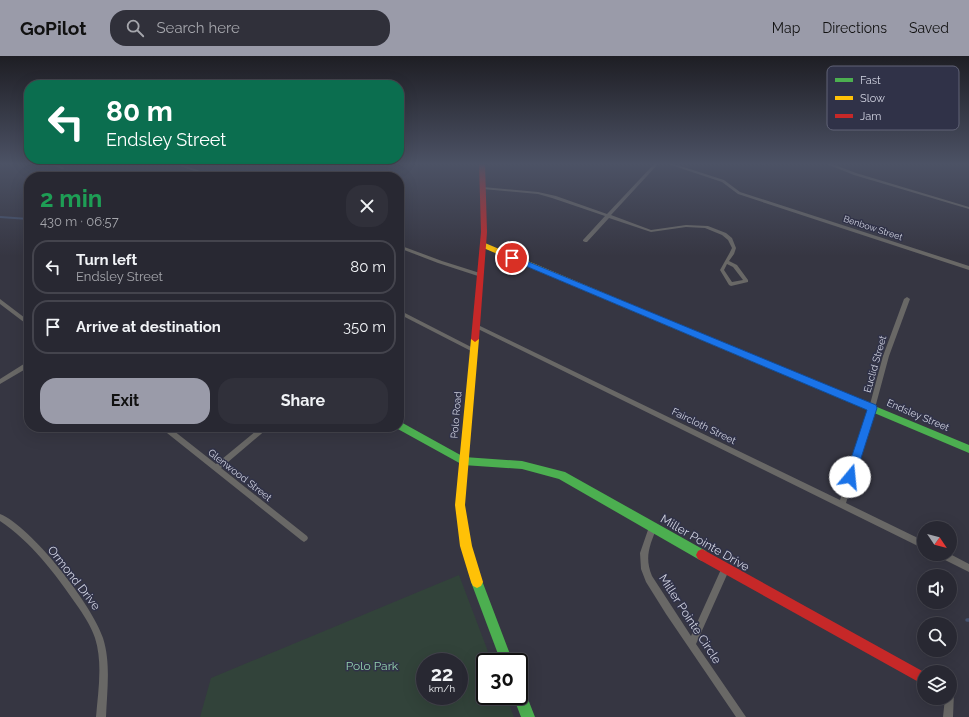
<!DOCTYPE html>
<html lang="en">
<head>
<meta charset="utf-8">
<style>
	body { margin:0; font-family:Raleway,sans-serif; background:#30303a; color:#f1f3f6; height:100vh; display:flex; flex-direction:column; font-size:15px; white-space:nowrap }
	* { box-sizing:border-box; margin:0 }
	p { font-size:13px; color:#a5a6ac }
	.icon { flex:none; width:22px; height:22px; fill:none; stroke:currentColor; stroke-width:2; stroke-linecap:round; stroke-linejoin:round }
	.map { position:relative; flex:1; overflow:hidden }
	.side { position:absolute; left:24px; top:116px; width:380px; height:260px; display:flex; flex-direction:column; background:#282832; border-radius:16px; box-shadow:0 4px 16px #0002,0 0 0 1px #44444d }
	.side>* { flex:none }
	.hud { position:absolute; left:24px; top:24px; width:380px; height:84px; border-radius:16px; box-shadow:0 4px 16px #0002,0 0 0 1px #44444d; background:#0b6e4f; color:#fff; overflow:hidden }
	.needle { width:26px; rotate:125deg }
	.fabs { position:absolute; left:917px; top:465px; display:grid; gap:8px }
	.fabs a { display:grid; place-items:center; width:40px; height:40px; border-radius:50%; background:#282832; box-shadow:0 4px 16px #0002,0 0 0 1px #44444d; font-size:20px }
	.speed { position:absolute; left:416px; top:597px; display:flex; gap:8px; font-size:20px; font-weight:700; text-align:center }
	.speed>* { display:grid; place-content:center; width:52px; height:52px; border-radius:50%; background:#282832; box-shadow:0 4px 16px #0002,0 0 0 1px #44444d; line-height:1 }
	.speed small { font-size:10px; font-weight:400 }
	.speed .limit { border:2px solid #111; border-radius:6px; background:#fff; color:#111 }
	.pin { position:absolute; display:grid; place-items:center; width:34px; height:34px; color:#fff; margin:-17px; border:2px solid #fff; border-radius:50%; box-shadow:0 1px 4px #0007 }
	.me { position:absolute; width:44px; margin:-22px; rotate:17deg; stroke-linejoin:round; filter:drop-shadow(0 0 3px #0008) }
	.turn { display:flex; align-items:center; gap:14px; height:84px; padding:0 16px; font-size:18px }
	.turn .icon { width:52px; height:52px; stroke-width:2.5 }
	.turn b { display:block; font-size:28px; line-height:34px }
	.round { display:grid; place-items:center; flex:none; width:42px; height:42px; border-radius:16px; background:#30303a }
	.head { display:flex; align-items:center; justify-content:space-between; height:68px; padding:0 16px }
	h1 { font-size:24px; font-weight:700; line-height:30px; color:#1e9e55 }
	.action { display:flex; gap:8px; margin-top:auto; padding:8px 16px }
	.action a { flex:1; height:46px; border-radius:16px; background:#9a9ba9; color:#111; font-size:16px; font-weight:700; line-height:46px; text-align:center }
	.action a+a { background:#30303a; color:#f1f3f6 }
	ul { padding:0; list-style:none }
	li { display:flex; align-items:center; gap:12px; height:54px; margin:0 8px 6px; padding:0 8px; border:2px solid #44444d; border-radius:16px }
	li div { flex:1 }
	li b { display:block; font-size:15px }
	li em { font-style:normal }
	header { display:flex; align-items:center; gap:24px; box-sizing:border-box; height:56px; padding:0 20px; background:#9a9ba9; color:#111 }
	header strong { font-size:19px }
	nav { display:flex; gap:22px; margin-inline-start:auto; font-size:14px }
	.search { width:280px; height:36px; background:#30303a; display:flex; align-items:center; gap:10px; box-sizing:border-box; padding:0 14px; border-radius:16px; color:#a5a6ac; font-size:15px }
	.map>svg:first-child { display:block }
	.green { fill:#32433a; fill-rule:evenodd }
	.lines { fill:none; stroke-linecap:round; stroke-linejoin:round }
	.stream-far1 { stroke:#44516c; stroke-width:2 }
	.stream { stroke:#44516c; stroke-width:3.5 }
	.street { fill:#696866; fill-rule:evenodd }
	.fast { fill:#4caf50; fill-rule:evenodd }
	.slow { fill:#ffc107; fill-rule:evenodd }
	.jam { fill:#c62828; fill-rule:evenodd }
	.route { fill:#1a73e8; stroke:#114b97 }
	.labels { text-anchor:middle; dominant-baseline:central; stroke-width:3; stroke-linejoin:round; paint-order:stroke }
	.far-street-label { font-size:9px; fill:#d0d2e0; stroke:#303248 }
	.street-label { font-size:10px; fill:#d0d2e0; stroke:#303248 }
	.near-street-label { font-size:12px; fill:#d0d2e0; stroke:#303248 }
	.near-park-label { font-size:12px; fill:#93d2ae; stroke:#303248 }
	.key { fill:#303248; stroke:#606276; stroke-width:1 }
	.key-label { font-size:11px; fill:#d0d2e0 }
</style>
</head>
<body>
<header>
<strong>GoPilot</strong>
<div class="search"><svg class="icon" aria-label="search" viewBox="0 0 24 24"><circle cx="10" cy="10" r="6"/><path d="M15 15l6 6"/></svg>Search here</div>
<nav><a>Map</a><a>Directions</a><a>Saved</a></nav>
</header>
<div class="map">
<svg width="969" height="661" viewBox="0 0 969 661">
	<rect width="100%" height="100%" fill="#363642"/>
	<path class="green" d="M 459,519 L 492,606 L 485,606 L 485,640 L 506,640 L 514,661 L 200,661 L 211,622 ZM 425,606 L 459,606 L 459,640 L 425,640 Z"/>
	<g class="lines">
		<path class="stream-far1" d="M 0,161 L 29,163"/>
		<path class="stream" d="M 967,564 L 969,564"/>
		<path class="street" d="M 47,107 L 53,107 L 65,112 L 62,113 Z
			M 171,107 L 177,107 L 218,121 L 212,121 Z
			M 655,107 L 659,107 L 611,159 L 651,174 L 686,169 L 708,170 L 726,177 L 732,182 L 736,192 L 734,198 L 729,205 L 737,209 L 748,224 L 748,226 L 731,230 L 729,229 L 720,214 L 729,198 L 732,192 L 728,184 L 722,179 L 705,172 L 686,171 L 651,176 L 609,162 L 587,186 L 585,186 L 583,185 L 583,184 L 605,160 L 552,142 L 538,138 L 483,133 L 481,132 L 483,131 L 538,136 L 556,140 L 607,158 ZM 727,208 L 733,211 L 743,224 L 732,226 L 724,214 Z
			M 665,107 L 671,107 L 724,124 L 740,136 L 969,210 L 969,214 L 738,138 L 722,126 Z
			M 824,107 L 830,107 L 856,117 L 969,151 L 969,153 L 854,119 Z
			M 399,189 L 442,205 L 483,218 L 483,219 L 481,221 L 438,207 L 399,192 Z
			M 907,241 L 910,243 L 889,300 L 875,352 L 846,447 L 924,485 L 924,493 L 474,271 L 473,270 L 474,269 L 478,269 L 840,444 L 869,352 L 883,300 L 904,243 Z
			M 0,243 L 29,265 L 29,270 L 0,248 Z
			M 399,254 L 475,293 L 476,294 L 473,296 L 471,295 L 399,258 Z
			M 27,306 L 29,306 L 29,311 L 0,328 L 0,323 Z
			M 161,371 L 169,371 L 216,408 L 261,371 L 268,371 L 267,373 L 221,412 L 307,480 L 308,482 L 307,484 L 304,486 L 301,484 L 162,373 Z
			M 0,458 C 31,470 93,550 103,582 C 111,607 107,635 106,661 L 96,661 C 98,636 103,607 95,582 C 91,570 83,558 76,548 C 55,517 31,486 0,465 Z
			M 653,468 L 656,469 L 657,471 C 650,489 644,501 652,520 L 691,580 L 723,509 L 726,508 L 729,509 L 730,512 L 696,588 L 746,661 L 736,661 L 666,558 L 646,526 L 641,513 L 640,497 L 649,471 L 650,469 Z
			M 938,498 L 950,498 L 969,508 L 969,516 L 939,501 Z
			M 950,633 L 953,634 L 954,637 L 953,661 L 943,661 L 945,642 L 950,642 Z"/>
		<path class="fast" d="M 773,308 L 969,389 L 969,397 L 770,313 L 769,311 Z
			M 399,365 L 464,401 L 522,405 L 565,416 L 706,495 L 708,499 L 706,503 L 702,505 L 698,503 L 559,423 L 522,413 L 463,409 L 396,372 L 399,371 Z
			M 477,520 L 481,522 L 513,606 L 501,606 L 471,526 L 473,522 Z
			M 519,631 L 524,633 L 535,661 L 521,661 L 513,640 L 519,640 Z"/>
		<path class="slow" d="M 481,187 L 485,187 L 776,309 L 777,311 L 776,313 L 770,313 L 481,191 Z
			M 475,280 L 479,283 L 465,449 L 472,490 L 483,526 L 481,530 L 477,532 L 473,530 L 471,526 L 460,490 L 455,449 L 471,283 Z"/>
		<path class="jam" d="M 479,107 L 485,107 L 487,176 L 479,283 L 475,286 L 471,283 L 481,176 Z
			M 702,493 L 924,616 L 924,629 L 698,503 L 696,499 L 698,495 Z"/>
	</g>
	<linearGradient id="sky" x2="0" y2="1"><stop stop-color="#1e1e24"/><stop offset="0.54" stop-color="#4c5265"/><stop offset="1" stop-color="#4c5265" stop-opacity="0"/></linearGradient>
	<rect width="969" height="200" fill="url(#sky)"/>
	<path class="route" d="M 512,199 L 876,349 L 877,352 L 854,424 L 850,425 L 847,424 L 845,421 L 867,354 L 509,203 L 508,202 Z"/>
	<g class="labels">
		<g class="far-street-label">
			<text transform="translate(873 172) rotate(18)">Benbow Street</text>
		</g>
		<g class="street-label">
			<text transform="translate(875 308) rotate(-74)">Euclid Street</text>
			<text transform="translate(456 359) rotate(-85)">Polo Road</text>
			<text transform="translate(918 359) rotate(23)">Endsley Street</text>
			<text transform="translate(704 370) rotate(26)">Faircloth Street</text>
			<text transform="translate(240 419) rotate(38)">Glenwood Street</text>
		</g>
		<g class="near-street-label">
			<text transform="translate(705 487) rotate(30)">Miller Pointe Drive</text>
			<text transform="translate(74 522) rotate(52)">Ormond Drive</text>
			<text transform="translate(690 563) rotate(57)">Miller Pointe Circle</text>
		</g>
		<g class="near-park-label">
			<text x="372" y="610">Polo Park</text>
		</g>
	</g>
	<rect x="827" y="10" width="132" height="64" rx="6" class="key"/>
	<rect x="835" y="22" width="18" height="4" fill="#4caf50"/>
	<rect x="835" y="40" width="18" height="4" fill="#ffc107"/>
	<rect x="835" y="58" width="18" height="4" fill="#c62828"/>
	<g class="key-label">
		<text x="860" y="28">Fast</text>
		<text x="860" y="46">Slow</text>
		<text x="860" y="64">Jam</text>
	</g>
</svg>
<div class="fabs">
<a><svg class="needle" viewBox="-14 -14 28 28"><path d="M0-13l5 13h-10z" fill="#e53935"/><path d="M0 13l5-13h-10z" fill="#a5a6ac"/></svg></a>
<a><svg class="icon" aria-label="sound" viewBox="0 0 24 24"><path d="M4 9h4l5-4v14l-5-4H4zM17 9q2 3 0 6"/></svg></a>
<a><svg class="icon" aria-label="search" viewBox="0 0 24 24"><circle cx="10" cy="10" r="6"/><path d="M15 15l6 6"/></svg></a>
<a><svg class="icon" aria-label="layers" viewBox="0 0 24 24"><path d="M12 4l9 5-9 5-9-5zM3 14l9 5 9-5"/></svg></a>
</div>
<div class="speed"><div>22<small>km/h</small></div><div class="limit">30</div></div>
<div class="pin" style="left:512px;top:202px;background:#d93025"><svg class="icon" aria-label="arrive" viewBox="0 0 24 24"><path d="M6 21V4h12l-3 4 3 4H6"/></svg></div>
<svg class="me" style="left:850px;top:421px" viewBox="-20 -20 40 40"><circle r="19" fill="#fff"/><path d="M0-13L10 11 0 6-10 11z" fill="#1a73e8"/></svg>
<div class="hud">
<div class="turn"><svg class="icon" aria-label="left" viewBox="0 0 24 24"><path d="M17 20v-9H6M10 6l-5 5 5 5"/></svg><div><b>80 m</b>Endsley Street</div></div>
</div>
<section class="side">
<div class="head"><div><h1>2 min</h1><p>430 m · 06:57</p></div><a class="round"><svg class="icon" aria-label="close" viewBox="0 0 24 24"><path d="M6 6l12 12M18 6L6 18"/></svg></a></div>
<ul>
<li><svg class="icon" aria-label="left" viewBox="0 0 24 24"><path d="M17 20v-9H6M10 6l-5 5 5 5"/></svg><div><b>Turn left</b><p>Endsley Street</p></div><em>80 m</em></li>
<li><svg class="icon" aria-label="arrive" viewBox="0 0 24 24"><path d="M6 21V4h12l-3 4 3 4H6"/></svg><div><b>Arrive at destination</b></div><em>350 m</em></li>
</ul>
<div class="action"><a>Exit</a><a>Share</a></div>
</section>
</div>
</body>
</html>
